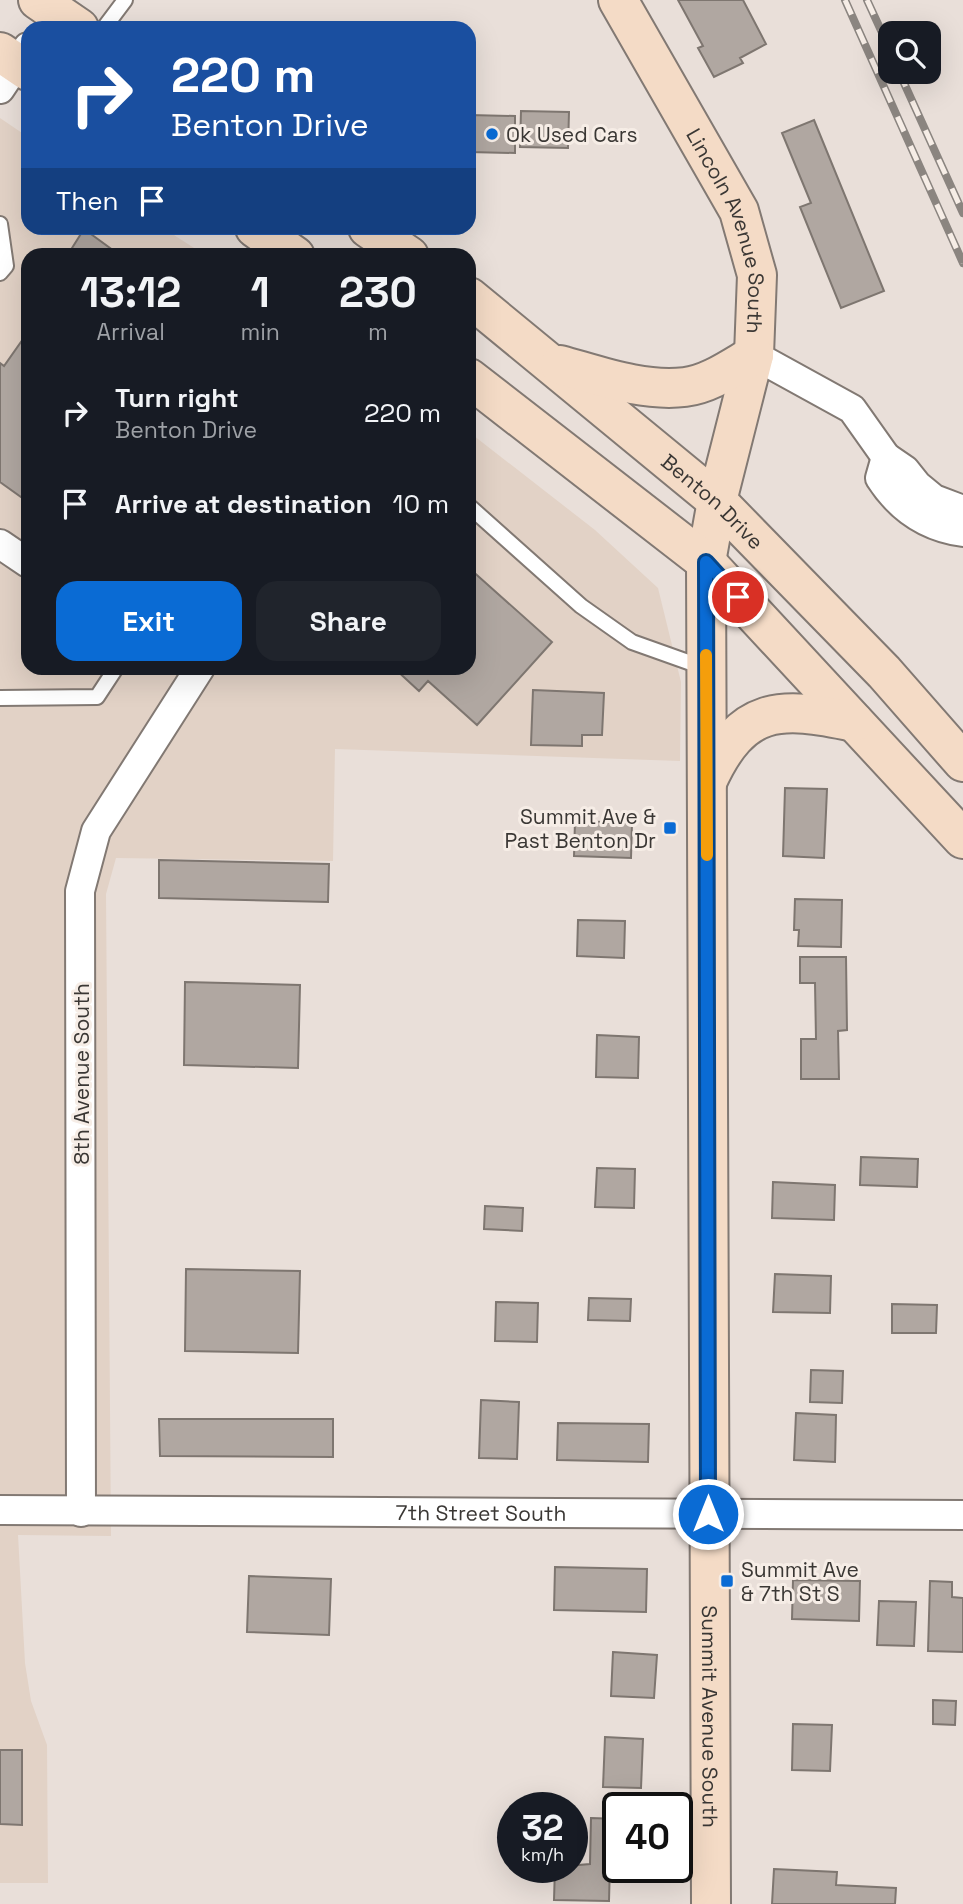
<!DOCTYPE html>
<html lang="en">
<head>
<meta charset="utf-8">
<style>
	body { margin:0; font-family:"Space Grotesk",sans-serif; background:#20242c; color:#f1f3f6; height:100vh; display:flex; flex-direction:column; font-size:26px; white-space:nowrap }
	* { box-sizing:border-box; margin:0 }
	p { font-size:23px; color:#9ea1a6 }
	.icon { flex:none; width:38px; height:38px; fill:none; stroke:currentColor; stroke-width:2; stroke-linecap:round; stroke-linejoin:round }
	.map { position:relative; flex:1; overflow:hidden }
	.sheet { position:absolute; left:21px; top:248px; width:455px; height:427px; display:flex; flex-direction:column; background:#171b24; border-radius:21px; box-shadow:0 7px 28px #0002 }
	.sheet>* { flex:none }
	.top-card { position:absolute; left:21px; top:21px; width:455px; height:214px; border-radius:21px; box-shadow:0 7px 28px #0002; background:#1a4fa0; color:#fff; overflow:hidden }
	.controls { position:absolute; left:878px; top:21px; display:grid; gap:14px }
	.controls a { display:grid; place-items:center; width:63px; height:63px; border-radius:14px; background:#171b24; box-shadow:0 7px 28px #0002; font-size:35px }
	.speed { position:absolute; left:497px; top:1792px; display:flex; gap:14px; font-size:35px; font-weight:700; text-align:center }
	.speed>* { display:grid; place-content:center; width:91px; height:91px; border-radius:50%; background:#171b24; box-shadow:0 7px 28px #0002; line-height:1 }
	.speed small { font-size:18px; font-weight:400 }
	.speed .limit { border:4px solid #111; border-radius:10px; background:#fff; color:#111 }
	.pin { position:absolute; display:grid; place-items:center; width:60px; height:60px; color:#fff; margin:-30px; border:4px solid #fff; border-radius:50%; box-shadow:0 2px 7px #0007 }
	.me { position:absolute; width:77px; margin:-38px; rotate:0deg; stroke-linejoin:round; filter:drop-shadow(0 0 5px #0008) }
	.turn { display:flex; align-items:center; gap:24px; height:147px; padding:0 35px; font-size:32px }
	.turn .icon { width:91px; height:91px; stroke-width:2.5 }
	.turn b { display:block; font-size:49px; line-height:60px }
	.then { display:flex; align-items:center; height:66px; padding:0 35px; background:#0003; gap:14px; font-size:26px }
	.eta { display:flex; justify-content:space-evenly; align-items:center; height:119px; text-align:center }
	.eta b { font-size:42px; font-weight:700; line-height:49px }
	.primary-button { display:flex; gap:14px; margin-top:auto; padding:14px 35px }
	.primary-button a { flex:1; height:80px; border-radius:21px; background:#0a6bd4; color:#fff; font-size:28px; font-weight:700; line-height:80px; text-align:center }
	.primary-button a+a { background:#20242c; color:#f1f3f6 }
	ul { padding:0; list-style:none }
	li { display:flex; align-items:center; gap:21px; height:91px; padding:0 35px }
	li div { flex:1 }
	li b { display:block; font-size:26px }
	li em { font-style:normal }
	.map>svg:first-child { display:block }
	.built { fill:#e2d2c6 }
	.building { fill:#b0a7a1; stroke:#7e7670; stroke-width:2 }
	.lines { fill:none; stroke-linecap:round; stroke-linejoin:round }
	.lane-casing { stroke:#827973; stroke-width:18 }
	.street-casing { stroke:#827973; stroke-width:32 }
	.secondary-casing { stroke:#827973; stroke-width:42 }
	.lane { stroke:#fff; stroke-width:14 }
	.street { stroke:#fff; stroke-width:28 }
	.secondary { stroke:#f4dbc6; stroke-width:38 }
	.rail-casing { stroke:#8b8580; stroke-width:8 }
	.rail { stroke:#f6ede6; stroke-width:5; stroke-dasharray:16; stroke-linecap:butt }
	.route-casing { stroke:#06468a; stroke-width:18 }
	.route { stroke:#0a6bd4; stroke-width:12 }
	.slow { stroke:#f59e0b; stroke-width:12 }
	.poi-dot { fill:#0a6bd4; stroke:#f6ede6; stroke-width:2.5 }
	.labels { text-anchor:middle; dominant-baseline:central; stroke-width:6; stroke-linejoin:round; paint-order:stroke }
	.poi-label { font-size:21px; fill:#3a3734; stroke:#f6ede6; text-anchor:start }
	.street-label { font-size:21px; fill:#3a3734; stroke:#f6ede6 }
</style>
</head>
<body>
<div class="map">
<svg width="963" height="1904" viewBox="0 0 963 1904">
	<rect width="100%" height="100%" fill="#e9dfd9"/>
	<path class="built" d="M 0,118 L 28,137 L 28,228 L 163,228 L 205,255 L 28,256 L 28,668 L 469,668 L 469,432 L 595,530 L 658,588 L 681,682 L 680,761 L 335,749 L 333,861 L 116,858 L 106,894 L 111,1536 L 18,1535 L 25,1663 L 31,1701 L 47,1745 L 48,1883 L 0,1883 Z"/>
	<path class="building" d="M 678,0 L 743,0 L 766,44 L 740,58 L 743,63 L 714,77 L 698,48 L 703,46 Z
		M 521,111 L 569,112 L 568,148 L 520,147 Z
		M 469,115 L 515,116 L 515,153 L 469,152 Z
		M 814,120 L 884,291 L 841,308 L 800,207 L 811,203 L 782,133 Z
		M 84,229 L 121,256 L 67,256 Z
		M 28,332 L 28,502 L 0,482 L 0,363 L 4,366 Z
		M 469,568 L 552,642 L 477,725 L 428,681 L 419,691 L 394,668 L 469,668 Z
		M 533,690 L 604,693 L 602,735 L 582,735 L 582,746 L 531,745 Z
		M 785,788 L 827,789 L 824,858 L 783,856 Z
		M 575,821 L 632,823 L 631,858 L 574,856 Z
		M 159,860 L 329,864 L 328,902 L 159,898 Z
		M 795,899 L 842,900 L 841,947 L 798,946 L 799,930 L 794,930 Z
		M 578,920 L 625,921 L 624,958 L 577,956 Z
		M 800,957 L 846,957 L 847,1030 L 838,1031 L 839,1079 L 801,1079 L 801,1039 L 816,1039 L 815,983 L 800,983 Z
		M 185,982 L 300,985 L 298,1068 L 184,1065 Z
		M 597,1035 L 639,1037 L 638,1078 L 596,1077 Z
		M 861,1157 L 918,1159 L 917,1187 L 860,1185 Z
		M 597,1168 L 635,1169 L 634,1208 L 595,1207 Z
		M 773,1182 L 835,1185 L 834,1220 L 772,1218 Z
		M 485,1206 L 523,1208 L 522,1231 L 484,1229 Z
		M 186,1269 L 300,1271 L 298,1353 L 185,1351 Z
		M 775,1274 L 831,1276 L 830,1313 L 773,1312 Z
		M 589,1298 L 631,1299 L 630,1321 L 588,1320 Z
		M 496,1302 L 538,1303 L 537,1342 L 495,1341 Z
		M 892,1304 L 937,1305 L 936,1333 L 892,1333 Z
		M 811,1370 L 843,1371 L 842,1403 L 810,1402 Z
		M 481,1400 L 519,1402 L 517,1459 L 479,1458 Z
		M 796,1413 L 836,1415 L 835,1462 L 794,1460 Z
		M 159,1419 L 333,1419 L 333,1457 L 160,1456 Z
		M 558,1423 L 649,1424 L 648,1462 L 557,1460 Z
		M 555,1567 L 647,1569 L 646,1612 L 554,1610 Z
		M 249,1576 L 331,1579 L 329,1635 L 247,1632 Z
		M 793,1580 L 860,1581 L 859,1621 L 792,1619 Z
		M 930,1581 L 952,1582 L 952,1597 L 963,1598 L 963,1652 L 928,1651 Z
		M 879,1601 L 916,1602 L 914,1646 L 877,1645 Z
		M 613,1652 L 657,1655 L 654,1698 L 611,1696 Z
		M 933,1700 L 956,1701 L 955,1725 L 933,1724 Z
		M 793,1724 L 832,1725 L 830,1771 L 792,1770 Z
		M 605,1737 L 643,1739 L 641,1788 L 603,1787 Z
		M 0,1750 L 22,1750 L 22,1825 L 0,1824 Z
		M 591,1818 L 618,1819 L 618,1863 L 610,1863 L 609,1901 L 554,1900 L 555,1867 L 590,1864 Z
		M 774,1869 L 837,1872 L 836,1885 L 896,1888 L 895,1904 L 772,1904 Z"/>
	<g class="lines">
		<defs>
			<path id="lane" d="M 104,28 L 125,0
				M 0,224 L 6,266 L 0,273
				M 469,506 L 581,606 L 632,642 L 705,668
				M 0,698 L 97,697 L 116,668"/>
			<g id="street">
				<path d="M 0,89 L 28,47"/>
				<path d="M 754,355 L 852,409 L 886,457 L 905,470 L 917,485 L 934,499 L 963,510"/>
				<path d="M 886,457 L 880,478 C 900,509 926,527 963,532"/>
				<path d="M 0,544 L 28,563"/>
				<path id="s1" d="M 0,1510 L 963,1515"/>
				<path d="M 81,1512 L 80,891 L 96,831 L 200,668"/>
			</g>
			<g id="secondary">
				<path d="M 38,0 L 79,28"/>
				<path id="s2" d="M 618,0 L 739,211 L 757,275 L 754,355 L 717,501 L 706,562 L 711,1904"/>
				<path d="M 0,52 L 28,71"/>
				<path d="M 255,228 L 295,256"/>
				<path d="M 368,228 L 409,256"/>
				<path id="s3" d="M 469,297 L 717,501 L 884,672 L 963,762"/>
				<path d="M 560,365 C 600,376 643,392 685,387 C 710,384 733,367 754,355"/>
				<path d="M 469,378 L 706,562 L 963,839"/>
				<path d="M 707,782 C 742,705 779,706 854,722"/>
			</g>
		</defs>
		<use href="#lane" class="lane-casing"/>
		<use href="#street" class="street-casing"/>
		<use href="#secondary" class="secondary-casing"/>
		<use href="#lane" class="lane"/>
		<use href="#street" class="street"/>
		<use href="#secondary" class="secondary"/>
		<defs>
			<path id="rail" d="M 845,0 L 963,263
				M 867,0 L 891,52
				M 899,72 L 963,213"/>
		</defs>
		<use href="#rail" class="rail-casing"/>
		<use href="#rail" class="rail"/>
	</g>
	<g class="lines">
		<defs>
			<path id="route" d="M 708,1514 L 706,562 L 738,597"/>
		</defs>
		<use href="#route" class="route-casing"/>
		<use href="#route" class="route"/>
		<path class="slow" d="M 706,655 L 707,855"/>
	</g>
	<g class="poi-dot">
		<circle cx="492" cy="134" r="7"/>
		<rect x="663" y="821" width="14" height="14" rx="3.5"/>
		<rect x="720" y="1574" width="14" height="14" rx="3.5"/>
	</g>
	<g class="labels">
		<g class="poi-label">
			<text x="506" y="134">Ok Used Cars</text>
			<text x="656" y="816" text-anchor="end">Summit Ave &amp;<tspan x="656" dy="24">Past Benton Dr</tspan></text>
			<text x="741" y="1569">Summit Ave<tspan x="741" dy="24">&amp; 7th St S</tspan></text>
		</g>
		<g class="street-label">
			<text stroke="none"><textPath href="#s2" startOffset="259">Lincoln Avenue South</textPath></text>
			<text stroke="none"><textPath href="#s3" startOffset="318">Benton Drive</textPath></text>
			<text transform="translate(81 1074) rotate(-90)">8th Avenue South</text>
			<text stroke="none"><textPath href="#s1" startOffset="481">7th Street South</textPath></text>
			<text stroke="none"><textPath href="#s2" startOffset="1757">Summit Avenue South</textPath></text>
		</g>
	</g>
</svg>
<div class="controls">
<a><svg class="icon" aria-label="search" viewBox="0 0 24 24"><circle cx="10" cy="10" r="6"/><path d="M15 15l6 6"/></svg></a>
</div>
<div class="speed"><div>32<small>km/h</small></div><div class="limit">40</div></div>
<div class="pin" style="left:738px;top:597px;background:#d93025"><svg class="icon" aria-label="arrive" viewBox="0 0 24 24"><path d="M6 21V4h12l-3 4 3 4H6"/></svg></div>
<svg class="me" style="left:708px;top:1514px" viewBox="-20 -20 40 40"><circle r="17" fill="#0a6bd4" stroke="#fff" stroke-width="3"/><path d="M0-11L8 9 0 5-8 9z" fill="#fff"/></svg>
<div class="top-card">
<div class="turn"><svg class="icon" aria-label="right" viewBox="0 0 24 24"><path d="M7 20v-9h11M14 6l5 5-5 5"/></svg><div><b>220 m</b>Benton Drive</div></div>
<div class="then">Then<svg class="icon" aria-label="arrive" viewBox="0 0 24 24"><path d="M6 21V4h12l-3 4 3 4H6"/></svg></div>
</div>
<section class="sheet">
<div class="eta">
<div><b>13:12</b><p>Arrival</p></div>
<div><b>1</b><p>min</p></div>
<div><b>230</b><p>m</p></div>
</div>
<ul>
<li><svg class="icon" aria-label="right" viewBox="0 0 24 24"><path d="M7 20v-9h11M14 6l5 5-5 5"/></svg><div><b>Turn right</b><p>Benton Drive</p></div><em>220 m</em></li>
<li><svg class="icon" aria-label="arrive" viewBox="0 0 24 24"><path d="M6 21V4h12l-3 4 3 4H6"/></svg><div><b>Arrive at destination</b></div><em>10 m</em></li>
</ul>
<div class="primary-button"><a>Exit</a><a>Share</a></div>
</section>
</div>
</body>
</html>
